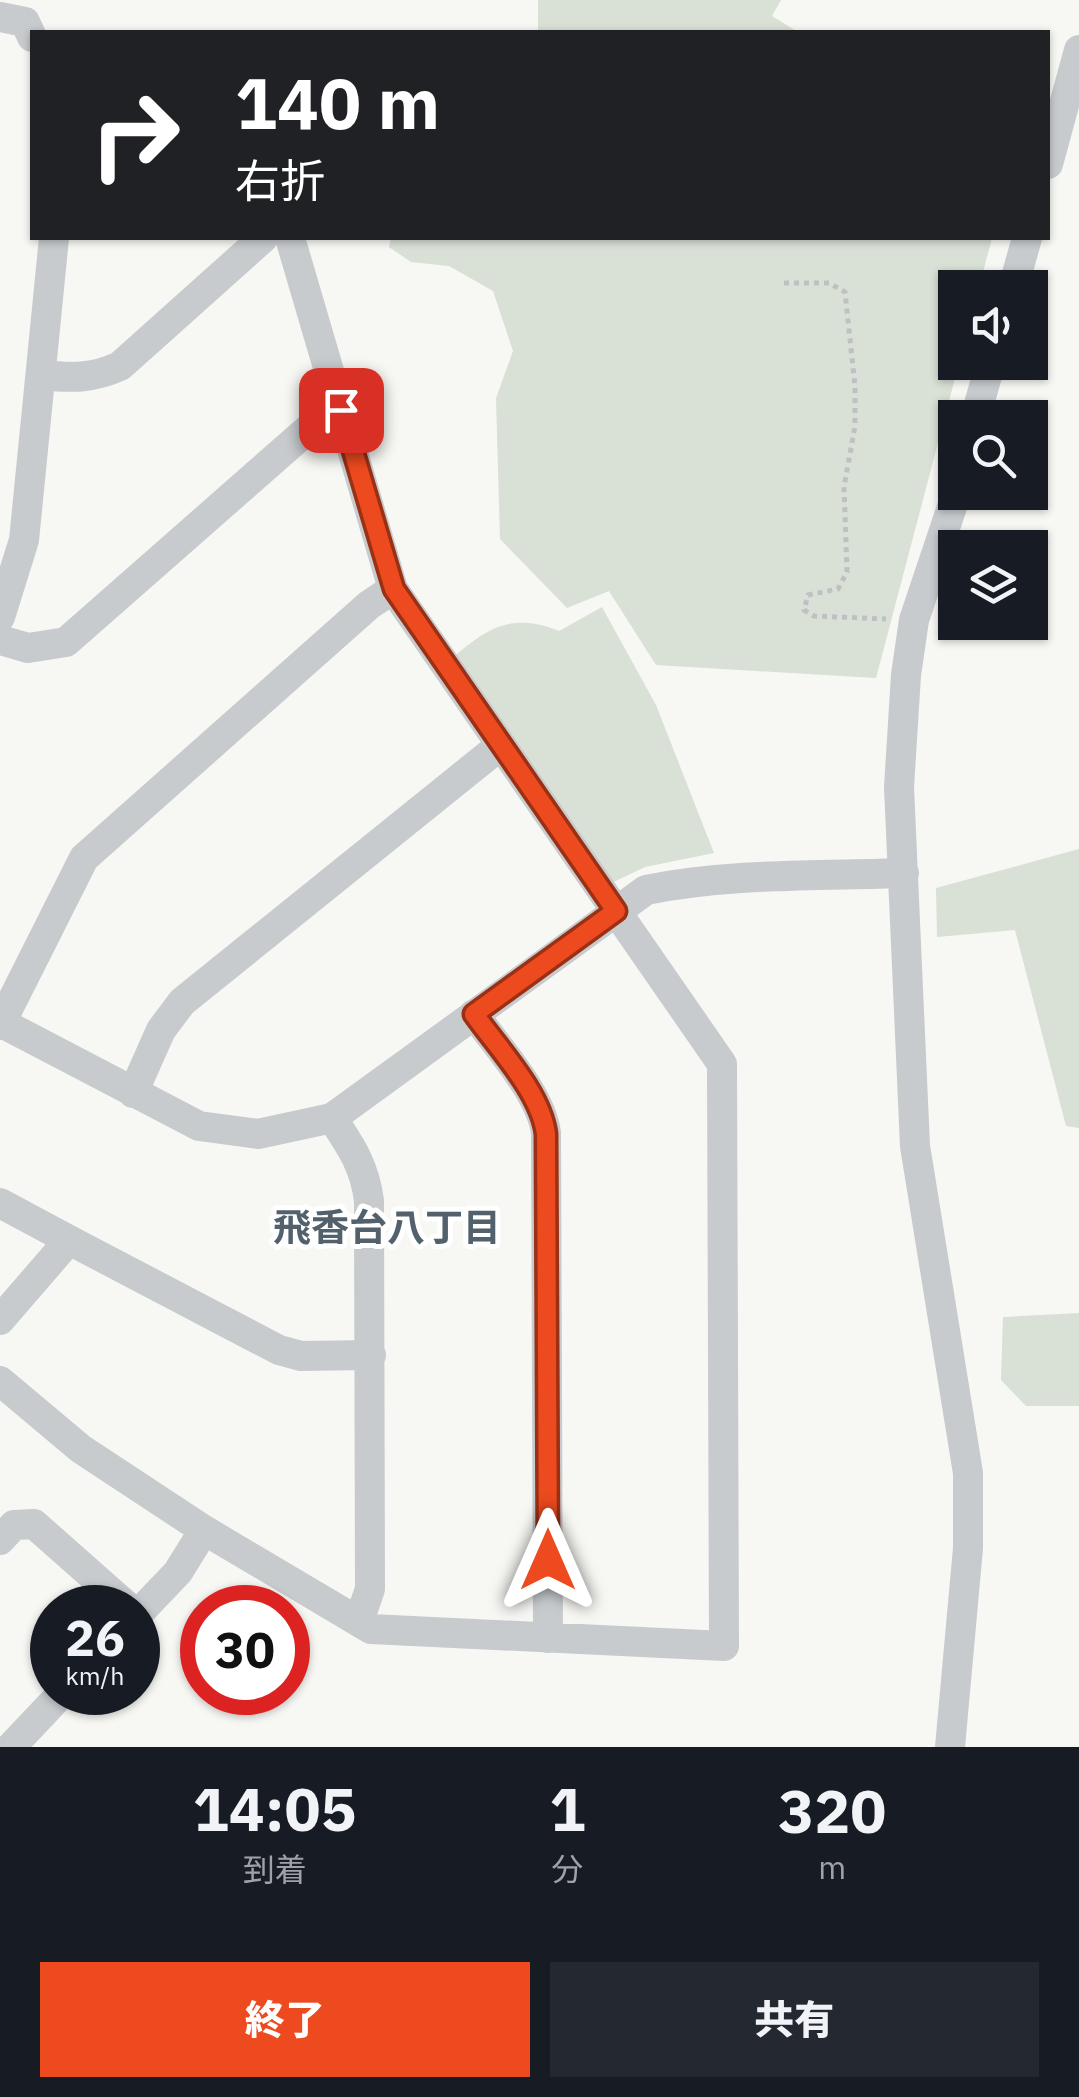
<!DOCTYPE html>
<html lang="ja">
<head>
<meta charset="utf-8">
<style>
	body { margin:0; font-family:"IBM Plex Sans","Noto Sans JP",sans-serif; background:#242831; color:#f1f3f6; height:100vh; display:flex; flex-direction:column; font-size:38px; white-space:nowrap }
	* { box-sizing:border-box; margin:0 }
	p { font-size:32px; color:#9ea1a6 }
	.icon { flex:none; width:55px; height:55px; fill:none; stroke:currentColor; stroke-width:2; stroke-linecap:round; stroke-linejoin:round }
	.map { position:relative; height:1747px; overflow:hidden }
	.sheet { display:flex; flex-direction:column; background:#171b24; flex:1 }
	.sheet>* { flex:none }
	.top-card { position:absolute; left:30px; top:30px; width:1020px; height:210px; border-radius:0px; box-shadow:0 2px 8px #0004; background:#202124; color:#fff; overflow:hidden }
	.buttons { position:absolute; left:938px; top:270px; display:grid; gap:20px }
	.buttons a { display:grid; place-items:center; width:110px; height:110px; border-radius:0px; background:#171b24; box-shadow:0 2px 8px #0004; font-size:50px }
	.speed { position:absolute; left:30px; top:1585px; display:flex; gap:20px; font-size:50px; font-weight:700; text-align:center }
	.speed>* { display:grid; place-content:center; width:130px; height:130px; border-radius:50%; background:#171b24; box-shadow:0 2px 8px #0004; line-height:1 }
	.speed small { font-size:25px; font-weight:400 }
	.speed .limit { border:15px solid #d22; background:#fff; color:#111 }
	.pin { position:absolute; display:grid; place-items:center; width:85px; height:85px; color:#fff; margin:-42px; border-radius:20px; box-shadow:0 5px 15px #0006 }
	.me { position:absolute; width:110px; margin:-55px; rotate:0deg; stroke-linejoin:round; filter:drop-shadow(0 0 8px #0008) }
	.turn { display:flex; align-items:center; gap:35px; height:210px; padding:0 40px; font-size:45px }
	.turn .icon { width:130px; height:130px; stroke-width:2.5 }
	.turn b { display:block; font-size:70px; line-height:85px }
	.eta { display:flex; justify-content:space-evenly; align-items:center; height:170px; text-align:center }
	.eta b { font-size:60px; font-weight:800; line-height:70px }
	.cta { display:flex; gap:20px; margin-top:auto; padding:20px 40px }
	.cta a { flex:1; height:115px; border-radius:0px; background:#ed4a1f; color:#fff; font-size:40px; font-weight:800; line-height:115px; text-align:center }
	.cta a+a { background:#242831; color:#f1f3f6 }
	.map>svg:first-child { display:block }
	.green { fill:#d9e0d5 }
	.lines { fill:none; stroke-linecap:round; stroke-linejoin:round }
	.path { stroke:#bec1c3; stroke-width:5; stroke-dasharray:5 5; stroke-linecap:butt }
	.minor { stroke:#c7cbce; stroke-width:30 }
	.route-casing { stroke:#9a3014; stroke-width:25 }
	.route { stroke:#ed4a1f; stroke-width:18 }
	.labels { text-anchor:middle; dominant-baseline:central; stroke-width:10; stroke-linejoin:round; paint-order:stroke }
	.neighbourhood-label { font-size:38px; font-weight:bold; fill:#53616c; stroke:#fff }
</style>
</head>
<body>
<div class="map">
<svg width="1079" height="1747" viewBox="0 0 1079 1747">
	<rect width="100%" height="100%" fill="#f7f7f4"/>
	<path class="green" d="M 538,0 L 781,0 L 772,16 L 798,32 L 538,32 Z
		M 391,238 L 992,238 L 979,287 L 955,288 L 955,362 L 959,363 L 876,678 L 656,665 L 609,591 L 567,608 L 500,539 L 496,398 L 513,351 L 493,291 L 449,266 L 411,262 L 389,247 Z
		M 602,607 L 656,705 L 714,853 L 645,867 L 595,891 L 444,665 C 483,632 507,610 559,631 Z
		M 1079,849 L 1079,1128 L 1066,1126 L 1015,930 L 937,937 L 936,888 Z
		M 1079,1313 L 1079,1406 L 1026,1406 L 1001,1380 L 1003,1317 Z"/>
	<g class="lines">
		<path class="path" d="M 784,283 L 829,283 L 845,292 L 855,386 L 855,426 L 844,487 L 847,572 L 838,589 L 808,595 L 804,610 L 814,616 L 886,619"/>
		<path class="minor" d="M 0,17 L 25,22 L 32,37
			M 1048,164 L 1079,50
			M 1013,288 L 1027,238
			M 41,375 C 71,378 92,379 120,366 L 263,238
			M 975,418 L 991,362
			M 0,617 L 24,540 L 54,238
			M 0,640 L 28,648 L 66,642 L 322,417 L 341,410
			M 474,1014 C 498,1048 541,1094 546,1133 L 548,1638
			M 0,1022 L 199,1126 L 258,1134 L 332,1118 L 646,890 C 730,873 819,876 904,873
			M 0,1025 L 84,858 L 369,605 L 393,589
			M 133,1093 L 161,1030 L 182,1002 L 501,745
			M 332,1118 C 351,1146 365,1167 369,1201 L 370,1589 L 359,1621
			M 0,1203 L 69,1240 L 0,1320
			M 69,1240 L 279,1350 L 301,1356 L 371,1355
			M 0,1381 L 81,1449 L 204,1530 L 371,1629 L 724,1646 L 722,1064 L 393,589 L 290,238
			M 0,1540 L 14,1525 L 34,1524 L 129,1608
			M 138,1614 L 178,1572 L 204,1530
			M 11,1747 L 63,1692
			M 950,1747 L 968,1548 L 968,1473 L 915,1146 L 899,787 L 906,675 L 914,620 L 957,492"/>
	</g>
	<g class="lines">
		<defs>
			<path id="route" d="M 341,410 L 394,589 L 616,911 L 474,1014 C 498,1048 541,1093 546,1134 L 548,1560"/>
		</defs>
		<use href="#route" class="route-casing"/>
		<use href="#route" class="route"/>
	</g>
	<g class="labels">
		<g class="neighbourhood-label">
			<text x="387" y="1226">飛香台八丁目</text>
		</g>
	</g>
</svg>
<div class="buttons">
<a><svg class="icon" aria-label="sound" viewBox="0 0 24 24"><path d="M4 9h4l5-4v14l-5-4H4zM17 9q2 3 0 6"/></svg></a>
<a><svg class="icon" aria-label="search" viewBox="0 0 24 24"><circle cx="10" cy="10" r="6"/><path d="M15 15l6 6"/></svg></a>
<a><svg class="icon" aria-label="layers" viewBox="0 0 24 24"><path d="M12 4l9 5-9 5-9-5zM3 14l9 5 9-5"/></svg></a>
</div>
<div class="speed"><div>26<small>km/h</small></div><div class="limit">30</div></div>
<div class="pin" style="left:341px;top:410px;background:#d93025"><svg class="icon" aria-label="arrive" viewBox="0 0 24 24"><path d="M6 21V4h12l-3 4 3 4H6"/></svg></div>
<svg class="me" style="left:548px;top:1560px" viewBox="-20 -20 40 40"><path d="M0-17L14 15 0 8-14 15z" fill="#ed4a1f" stroke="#fff" stroke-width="4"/></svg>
<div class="top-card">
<div class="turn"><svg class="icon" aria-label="right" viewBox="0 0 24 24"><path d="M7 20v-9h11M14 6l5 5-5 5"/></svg><div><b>140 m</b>右折</div></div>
</div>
</div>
<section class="sheet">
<div class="eta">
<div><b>14:05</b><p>到着</p></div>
<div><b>1</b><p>分</p></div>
<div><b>320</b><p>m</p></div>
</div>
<div class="cta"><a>終了</a><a>共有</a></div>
</section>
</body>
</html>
